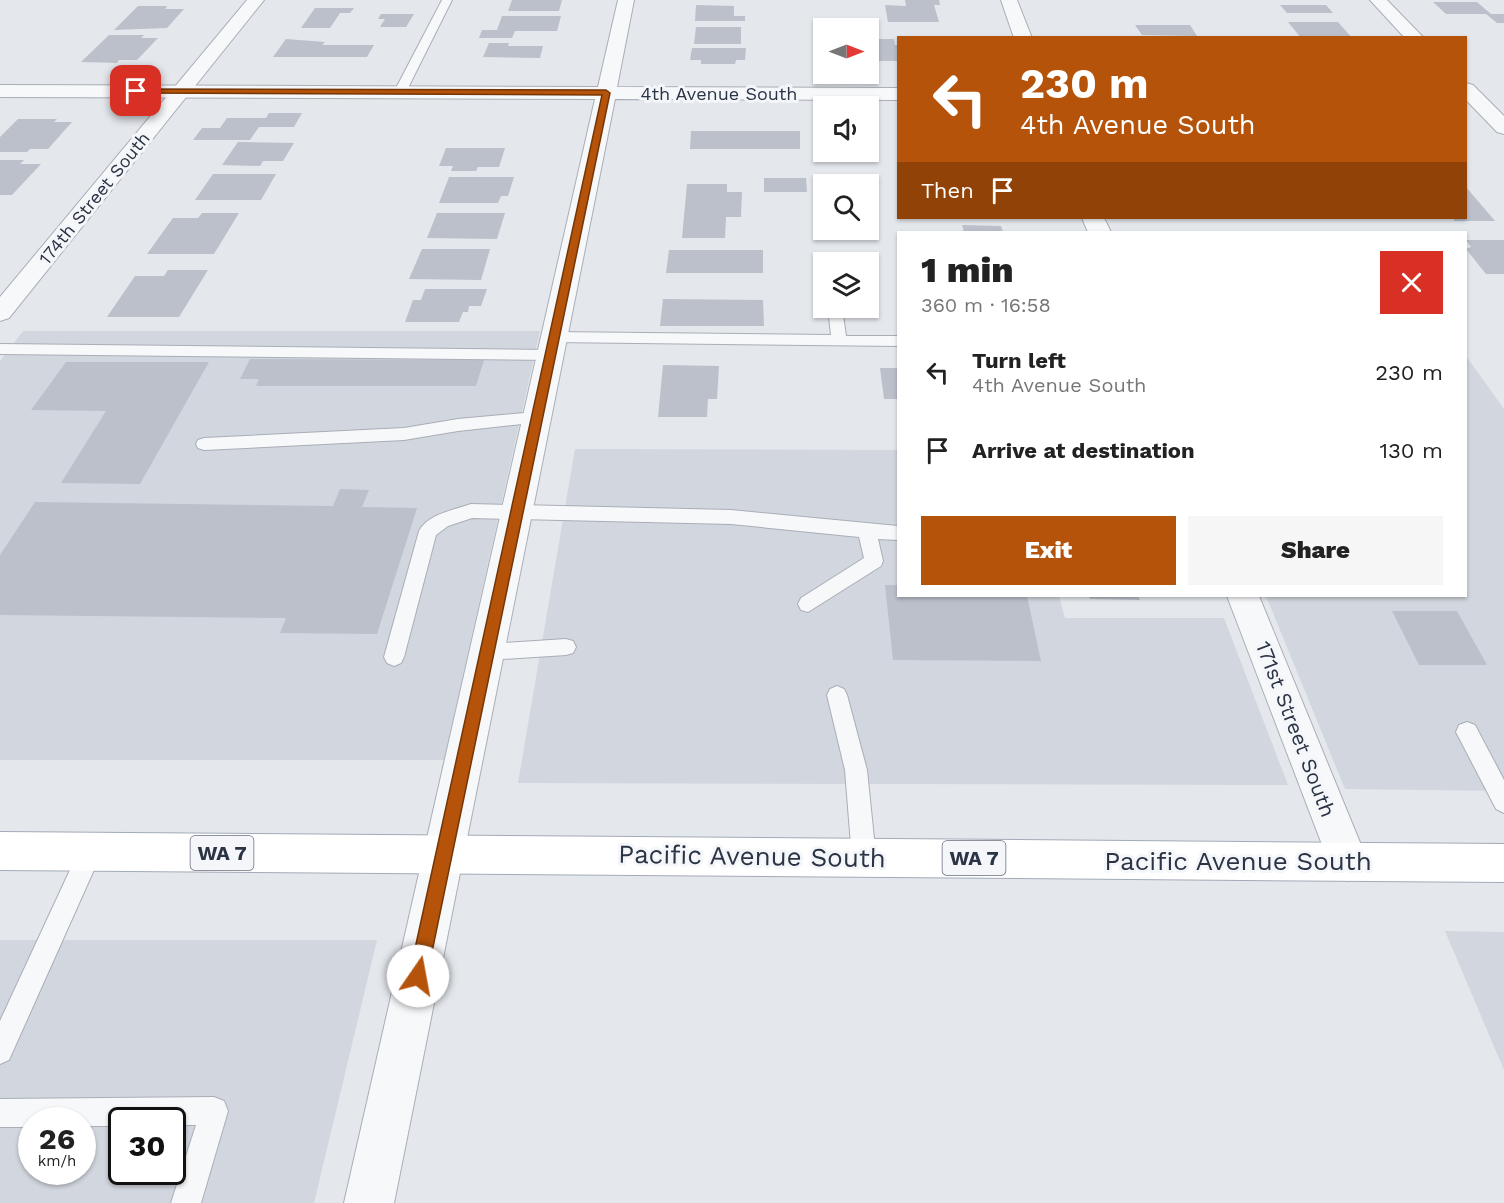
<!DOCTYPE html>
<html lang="en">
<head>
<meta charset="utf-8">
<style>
	body { margin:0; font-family:"Work Sans",sans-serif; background:#f6f6f6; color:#222; height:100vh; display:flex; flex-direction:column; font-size:22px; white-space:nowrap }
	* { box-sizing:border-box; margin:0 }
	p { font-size:20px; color:#767676 }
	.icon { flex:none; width:33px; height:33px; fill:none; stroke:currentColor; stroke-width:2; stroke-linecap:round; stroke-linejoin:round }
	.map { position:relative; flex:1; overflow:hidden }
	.sheet { position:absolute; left:897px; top:231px; width:570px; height:366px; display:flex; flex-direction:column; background:#fff; border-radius:0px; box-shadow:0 2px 4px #0004 }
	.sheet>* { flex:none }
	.hud { position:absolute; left:897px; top:36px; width:570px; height:183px; border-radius:0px; box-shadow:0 2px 4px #0004; background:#b45309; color:#fff; overflow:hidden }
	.needle { width:39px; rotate:90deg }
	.tools { position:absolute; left:813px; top:18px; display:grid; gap:12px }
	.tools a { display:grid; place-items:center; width:66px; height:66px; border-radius:0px; background:#fff; box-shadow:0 2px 4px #0004; font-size:30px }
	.speed { position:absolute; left:18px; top:1107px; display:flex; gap:12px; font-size:30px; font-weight:700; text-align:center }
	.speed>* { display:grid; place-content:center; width:78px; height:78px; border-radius:50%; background:#fff; box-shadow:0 2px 4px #0004; line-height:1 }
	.speed small { font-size:15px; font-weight:400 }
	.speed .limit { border:3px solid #111; border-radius:9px; background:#fff; color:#111 }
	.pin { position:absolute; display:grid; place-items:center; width:51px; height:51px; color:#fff; margin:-26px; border-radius:12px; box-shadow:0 3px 9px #0006 }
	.me { position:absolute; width:66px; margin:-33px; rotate:12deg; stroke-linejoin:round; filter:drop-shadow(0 0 4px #0008) }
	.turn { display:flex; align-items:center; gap:21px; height:126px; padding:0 24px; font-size:27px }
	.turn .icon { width:78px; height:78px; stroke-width:2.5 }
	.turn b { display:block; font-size:42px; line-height:51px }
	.then { display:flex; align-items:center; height:57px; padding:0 24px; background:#0003; gap:12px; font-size:22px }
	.round { display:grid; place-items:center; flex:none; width:63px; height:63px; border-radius:0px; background:#f6f6f6 }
	.head { display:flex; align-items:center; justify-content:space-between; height:102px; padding:0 24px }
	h1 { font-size:36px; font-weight:800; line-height:45px }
	.action { display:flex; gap:12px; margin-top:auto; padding:12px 24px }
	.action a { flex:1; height:69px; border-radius:0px; background:#b45309; color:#fff; font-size:24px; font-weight:800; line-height:69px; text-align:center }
	.action a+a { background:#f6f6f6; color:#222 }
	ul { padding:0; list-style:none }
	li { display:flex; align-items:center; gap:18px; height:78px; padding:0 24px }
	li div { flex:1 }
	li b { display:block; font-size:22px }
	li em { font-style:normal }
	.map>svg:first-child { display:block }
	.built { fill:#d2d6de; fill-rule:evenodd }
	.building { fill:#bbc0ca }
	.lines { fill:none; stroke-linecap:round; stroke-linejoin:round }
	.service-casing { stroke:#a9aeb7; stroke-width:2 }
	.minor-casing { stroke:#a9aeb7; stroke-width:2 }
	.tertiary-casing { stroke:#a9aeb7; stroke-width:2 }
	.primary-casing { stroke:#a3abb8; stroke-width:2 }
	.service { fill:#f7f8fa; fill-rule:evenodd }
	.minor { fill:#f7f8fa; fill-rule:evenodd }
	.tertiary { fill:#f7f8fa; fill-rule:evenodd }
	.primary { fill:#fff; fill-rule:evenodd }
	.route { fill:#b45309; stroke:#753606; stroke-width:1.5 }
	.labels { text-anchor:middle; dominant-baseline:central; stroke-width:6; stroke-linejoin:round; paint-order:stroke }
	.far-street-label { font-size:18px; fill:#2b3445; stroke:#f4f6f9 }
	.shield { fill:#f4f6f9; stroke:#676e7b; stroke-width:1.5 }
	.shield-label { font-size:20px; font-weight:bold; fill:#2b3445 }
	.street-label { font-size:21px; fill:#2b3445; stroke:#f4f6f9 }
	.near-street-label { font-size:26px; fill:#2b3445; stroke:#f4f6f9 }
</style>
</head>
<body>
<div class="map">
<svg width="1504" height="1203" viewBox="0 0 1504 1203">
	<rect width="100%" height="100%" fill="#e4e7ec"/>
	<path class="built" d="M 23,331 L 540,331 L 444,760 L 0,760 L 0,361 Z
		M 1466,356 L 1504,409 L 1504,791 L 1345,789 L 1266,596 L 1466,596 Z
		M 575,449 L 898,450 L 898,596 L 1059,596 L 1065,618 L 1224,618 L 1288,785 L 518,783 Z
		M 1445,931 L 1504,932 L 1504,1070 Z
		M 0,940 L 377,940 L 314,1203 L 0,1203 ZM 32,1120 L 82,1120 L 82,1172 L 32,1172 ZM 122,1120 L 172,1120 L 172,1172 L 122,1172 Z"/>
	<path class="building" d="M 512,0 L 562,0 L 559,11 L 508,11 Z
		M 905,0 L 939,0 L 940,5 L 934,5 L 939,22 L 888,22 L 885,5 L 906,6 Z
		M 1433,2 L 1477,2 L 1491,14 L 1504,14 L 1504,23 L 1497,23 L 1486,14 L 1446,14 Z
		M 696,5 L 734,6 L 734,16 L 745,16 L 745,21 L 695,21 Z
		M 1280,5 L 1326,5 L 1333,13 L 1287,13 Z
		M 138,6 L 167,6 L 165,9 L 184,9 L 167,28 L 114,30 Z
		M 315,8 L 354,8 L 350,13 L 340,13 L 330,28 L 301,28 Z
		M 381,14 L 414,14 L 406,27 L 380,27 L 385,19 L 378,19 Z
		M 502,16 L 561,16 L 557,31 L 515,31 L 512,38 L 479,38 L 482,30 L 497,30 Z
		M 1288,22 L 1338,22 L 1352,38 L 1301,38 Z
		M 1135,25 L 1190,25 L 1197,36 L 1142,35 Z
		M 696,27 L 741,27 L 741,44 L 694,44 Z
		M 109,35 L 144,35 L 141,38 L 158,38 L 137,60 L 119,60 L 117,63 L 81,62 Z
		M 286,39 L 325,42 L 322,45 L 374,45 L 367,57 L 273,57 Z
		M 879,39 L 894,39 L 895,45 L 898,45 L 898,61 L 868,61 L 868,43 L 879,43 Z
		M 489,43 L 509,43 L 508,46 L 543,46 L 540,58 L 483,57 Z
		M 692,48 L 746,48 L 745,60 L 736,60 L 735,64 L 701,64 L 701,60 L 690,60 Z
		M 269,113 L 302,113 L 294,127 L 259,127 L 250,140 L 193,140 L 202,128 L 220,128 L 227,118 L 266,118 Z
		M 18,119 L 57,119 L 54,122 L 72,122 L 48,149 L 30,149 L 27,152 L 0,152 L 0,137 Z
		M 691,131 L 800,131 L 800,149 L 690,149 Z
		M 238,142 L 294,143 L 283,161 L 263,161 L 260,166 L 222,165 Z
		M 446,148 L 505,148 L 499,167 L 478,167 L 476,171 L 451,171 L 453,166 L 439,166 Z
		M 0,160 L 24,160 L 20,164 L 41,164 L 12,195 L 0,195 Z
		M 213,174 L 276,174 L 261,200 L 195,200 Z
		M 449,177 L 514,177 L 508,196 L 501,196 L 498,203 L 439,203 Z
		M 764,178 L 806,178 L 807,192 L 764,192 Z
		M 687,184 L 727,184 L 727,192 L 742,192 L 741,217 L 726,217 L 725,238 L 682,238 Z
		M 1466,187 L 1495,221 L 1455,221 L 1452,218 L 1466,218 Z
		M 202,213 L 239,213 L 214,254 L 147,254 L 173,218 L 198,218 Z
		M 437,213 L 505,213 L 497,239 L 427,238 Z
		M 962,225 L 1001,226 L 1003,232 L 964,232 Z
		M 1466,240 L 1504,240 L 1504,274 L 1486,274 L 1466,249 L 1471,247 Z
		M 422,249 L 490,249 L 481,280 L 409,279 Z
		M 669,250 L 763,250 L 763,273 L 666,273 Z
		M 168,270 L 208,270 L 179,317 L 107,317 L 135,276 L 164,276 Z
		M 425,289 L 487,289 L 481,306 L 469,306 L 468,312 L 463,312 L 459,322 L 405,322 L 413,300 L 421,300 Z
		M 663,299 L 763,300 L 764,326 L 660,326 Z
		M 250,359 L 484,360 L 476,386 L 256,386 L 259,379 L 240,379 Z
		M 66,362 L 209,362 L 140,484 L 61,483 L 106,411 L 31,410 Z
		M 663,365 L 719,366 L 717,399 L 708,399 L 707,417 L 658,417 Z
		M 880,368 L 898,368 L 898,399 L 884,399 Z
		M 340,489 L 369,490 L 362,507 L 417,508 L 377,634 L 280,633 L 286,618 L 0,615 L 0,555 L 35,502 L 333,506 Z
		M 885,585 L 898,585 L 898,596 L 1027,596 L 1041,661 L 893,660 Z
		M 1089,596 L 1138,596 L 1140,600 L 1090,599 Z
		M 1392,611 L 1457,611 L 1487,665 L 1419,665 Z"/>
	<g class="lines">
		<defs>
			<path id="service" d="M 442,0 L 452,0 L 406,92 L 404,94 L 396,94 L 394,92 Z
				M 828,308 L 842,308 L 846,336 L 898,336 L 898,346 L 552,342 L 544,337 L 552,332 L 831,335 Z
				M 0,344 L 549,350 L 557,355 L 549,360 L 0,354 Z
				M 535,412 L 541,414 L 543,418 L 541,422 L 458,431 L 404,440 L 204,450 L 198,448 L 196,444 L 198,440 L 204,438 L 404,428 L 458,419 Z
				M 471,504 L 731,510 L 898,526 L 898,540 L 878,539 L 883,561 L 881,566 L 808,612 L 801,610 L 798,604 L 801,598 L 864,558 L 859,537 L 731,524 L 472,518 L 448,526 L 436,535 L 404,657 L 401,663 L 394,666 L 387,663 L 384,657 L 419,531 C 428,514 454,510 471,504 Z
				M 566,639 L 573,641 L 576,647 L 573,653 L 566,655 L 487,660 L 480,658 L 477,652 L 480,646 L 487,644 Z
				M 837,686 L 844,689 L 847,695 L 867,770 L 876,858 L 872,866 L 864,869 L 856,866 L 852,858 L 845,770 L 827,695 L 830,689 Z
				M 1467,722 L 1475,725 L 1504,780 L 1504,813 L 1496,809 L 1456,732 L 1459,725 Z
				M 90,841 L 98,844 L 102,852 L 9,1060 L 0,1064 L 0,1021 L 82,844 Z
				M 214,1097 L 224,1101 L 228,1111 L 201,1203 L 171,1203 L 196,1125 L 172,1125 L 172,1120 L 122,1120 L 122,1126 L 82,1126 L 82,1120 L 32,1120 L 32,1127 L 0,1127 L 0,1099 Z"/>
			<path id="minor" d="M 618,0 L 634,0 L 617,87 L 898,88 L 898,100 L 615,99 L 394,1203 L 344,1203 L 595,99 L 0,97 L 0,85 L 598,87 Z
				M 1001,0 L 1017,0 L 1032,38 L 1014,38 Z
				M 1370,0 L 1387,0 L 1424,38 L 1405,38 Z
				M 1466,83 L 1473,85 L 1504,116 L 1504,134 L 1497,132 L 1466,100 Z
				M 1082,218 L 1104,218 L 1111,232 L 1088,232 Z
				M 1227,596 L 1259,596 L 1368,862 L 1362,876 L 1348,881 L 1334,876 Z"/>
			<path id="tertiary" d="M 247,0 L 264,0 L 9,318 L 0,321 L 0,297 Z"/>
			<path id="primary" d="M 0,832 L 1504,844 L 1504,882 L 0,870 Z"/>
		</defs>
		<use href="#service" class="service-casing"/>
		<use href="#minor" class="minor-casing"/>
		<use href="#tertiary" class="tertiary-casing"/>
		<use href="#primary" class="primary-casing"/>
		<use href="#service" class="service"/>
		<use href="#minor" class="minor"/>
		<use href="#tertiary" class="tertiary"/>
		<use href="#primary" class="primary"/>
	</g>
	<path class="route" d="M 133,89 L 606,90 L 610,93 L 427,976 L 424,983 L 418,985 L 412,983 L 409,976 L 602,95 L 136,93 L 132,91 Z"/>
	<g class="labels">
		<g class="far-street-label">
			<text x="719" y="93">4th Avenue South</text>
			<text transform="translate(94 198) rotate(-51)">174th Street South</text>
		</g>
		<g class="shield">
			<rect x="190.5" y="836" width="63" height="34" rx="4.5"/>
			<rect x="942.5" y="841" width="63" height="34" rx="4.5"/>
		</g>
		<g class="shield-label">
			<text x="222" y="853">WA 7</text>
			<text x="974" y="858">WA 7</text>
		</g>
		<g class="street-label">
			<text transform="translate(1296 729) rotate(69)">171st Street South</text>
		</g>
		<g class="near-street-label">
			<text transform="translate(752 856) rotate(1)">Pacific Avenue South</text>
			<text x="1238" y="861">Pacific Avenue South</text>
		</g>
	</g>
</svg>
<div class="tools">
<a><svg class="needle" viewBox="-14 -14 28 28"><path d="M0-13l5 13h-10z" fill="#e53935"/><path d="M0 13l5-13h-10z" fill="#767676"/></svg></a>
<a><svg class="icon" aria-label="sound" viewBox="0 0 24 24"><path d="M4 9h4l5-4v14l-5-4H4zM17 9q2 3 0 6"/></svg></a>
<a><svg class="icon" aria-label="search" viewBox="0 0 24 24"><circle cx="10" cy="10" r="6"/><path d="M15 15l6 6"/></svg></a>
<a><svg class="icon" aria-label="layers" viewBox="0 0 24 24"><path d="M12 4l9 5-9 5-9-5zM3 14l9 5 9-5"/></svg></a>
</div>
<div class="speed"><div>26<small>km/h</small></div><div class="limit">30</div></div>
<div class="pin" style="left:136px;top:91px;background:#d93025"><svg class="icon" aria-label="arrive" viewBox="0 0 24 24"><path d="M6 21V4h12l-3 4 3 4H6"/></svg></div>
<svg class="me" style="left:418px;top:976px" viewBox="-20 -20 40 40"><circle r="19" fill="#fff"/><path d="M0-13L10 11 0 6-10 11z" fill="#b45309"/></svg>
<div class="hud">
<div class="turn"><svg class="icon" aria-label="left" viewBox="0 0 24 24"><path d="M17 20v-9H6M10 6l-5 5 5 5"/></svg><div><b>230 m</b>4th Avenue South</div></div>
<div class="then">Then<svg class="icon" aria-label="arrive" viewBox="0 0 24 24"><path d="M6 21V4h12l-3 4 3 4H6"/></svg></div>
</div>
<section class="sheet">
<div class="head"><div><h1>1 min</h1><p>360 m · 16:58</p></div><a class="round" style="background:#d93025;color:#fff"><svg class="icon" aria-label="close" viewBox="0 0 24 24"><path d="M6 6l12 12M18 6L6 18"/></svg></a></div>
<ul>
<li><svg class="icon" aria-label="left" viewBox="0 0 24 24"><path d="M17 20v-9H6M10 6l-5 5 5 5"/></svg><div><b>Turn left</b><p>4th Avenue South</p></div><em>230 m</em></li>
<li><svg class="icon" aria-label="arrive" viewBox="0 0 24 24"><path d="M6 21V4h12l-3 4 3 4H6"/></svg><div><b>Arrive at destination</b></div><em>130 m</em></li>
</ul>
<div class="action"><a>Exit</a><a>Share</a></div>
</section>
</div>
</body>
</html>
